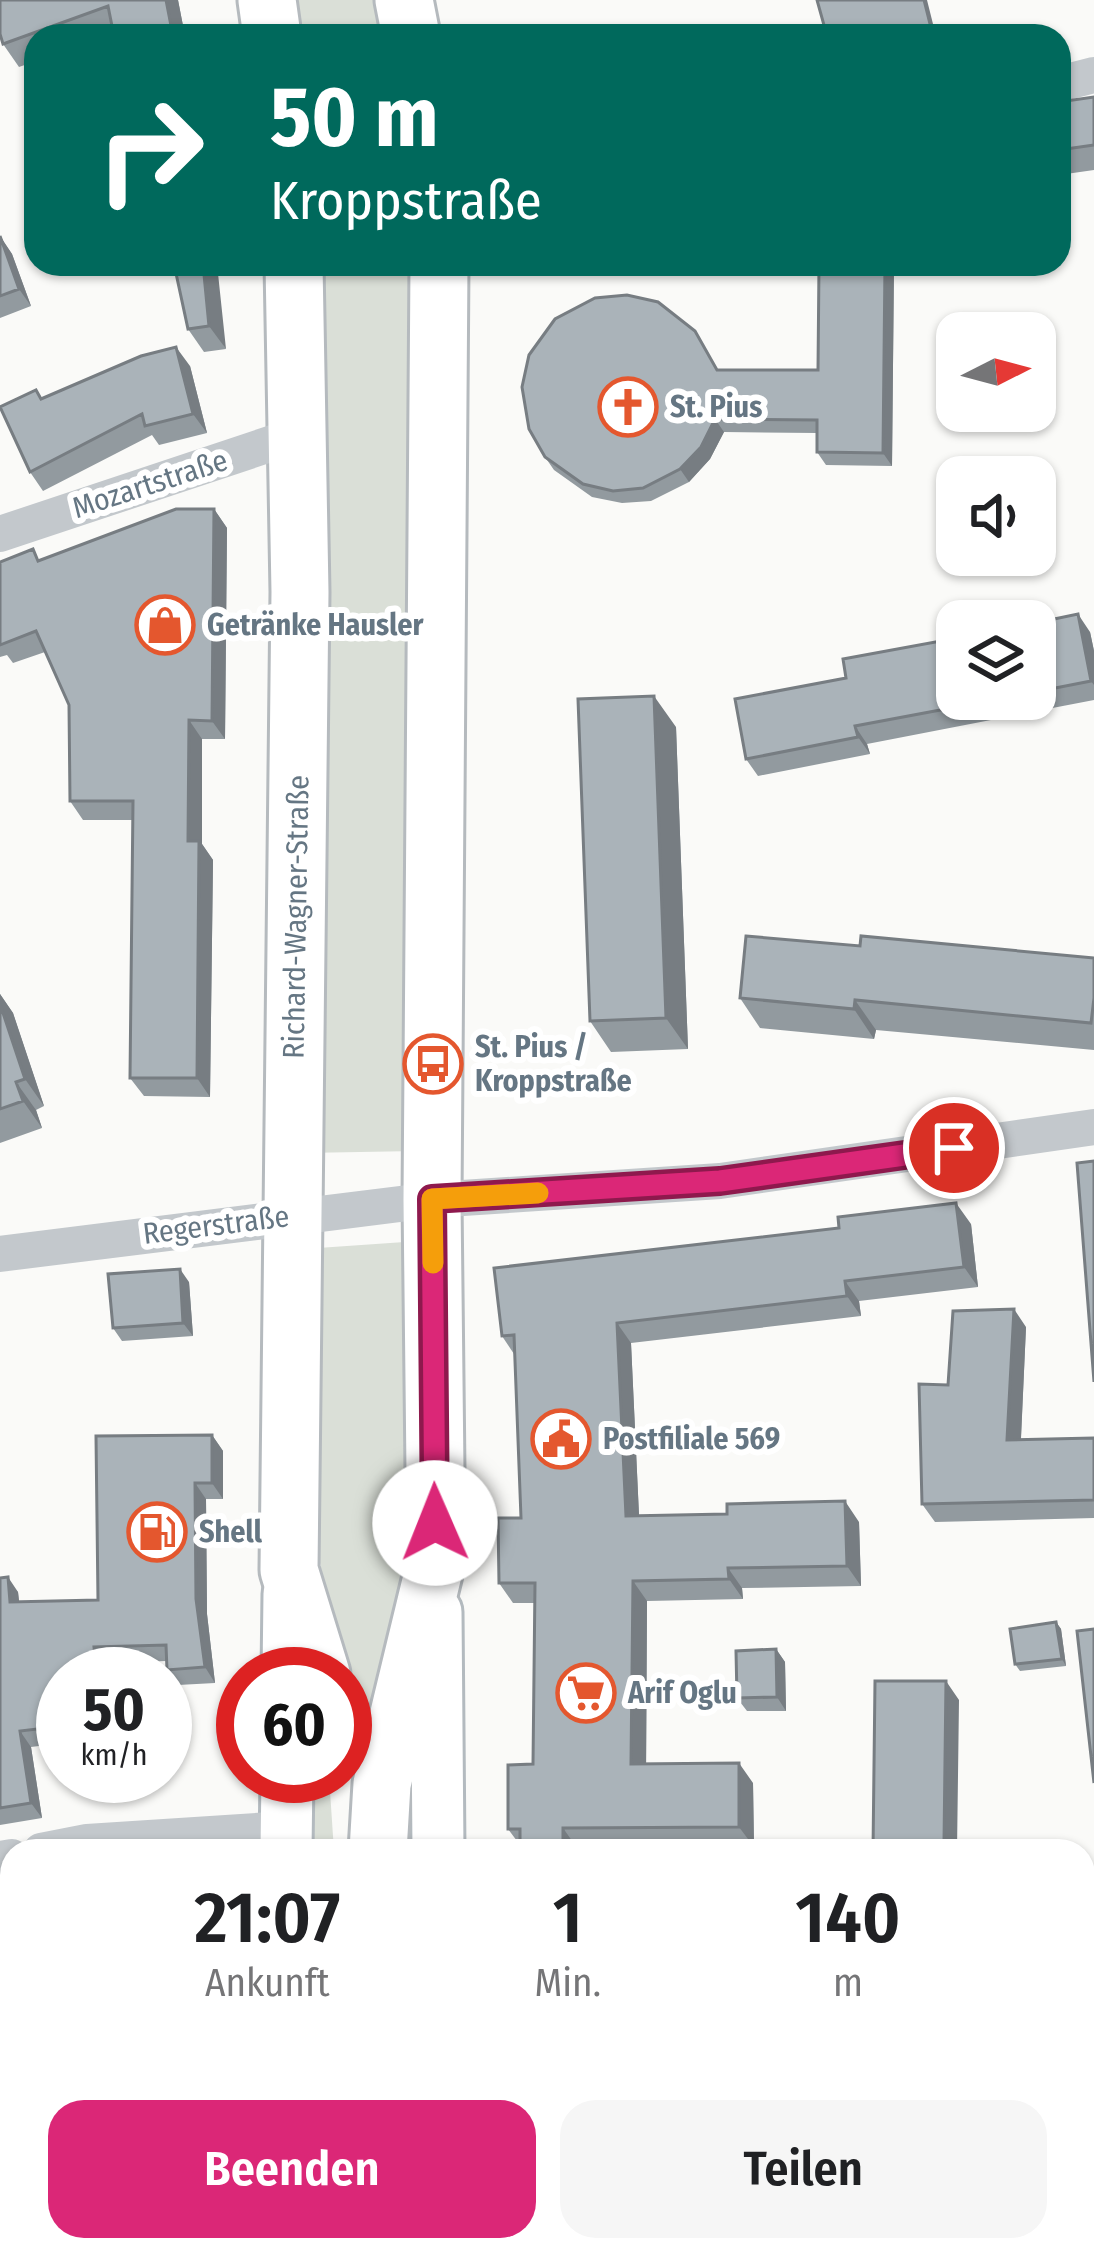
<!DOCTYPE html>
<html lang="de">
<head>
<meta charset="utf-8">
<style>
	body { margin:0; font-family:"Fira Sans Condensed",sans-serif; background:#f6f6f6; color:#202124; height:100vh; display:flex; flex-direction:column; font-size:45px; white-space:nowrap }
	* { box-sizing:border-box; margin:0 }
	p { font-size:39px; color:#757577 }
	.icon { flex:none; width:66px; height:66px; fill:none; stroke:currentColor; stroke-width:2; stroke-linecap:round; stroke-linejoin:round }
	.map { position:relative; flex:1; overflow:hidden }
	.drawer { position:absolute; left:0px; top:1839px; width:1095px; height:423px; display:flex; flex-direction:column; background:#fff; border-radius:36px 36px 0 0; box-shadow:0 3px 9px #0004 }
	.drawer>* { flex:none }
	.hud { position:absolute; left:24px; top:24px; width:1047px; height:252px; border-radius:36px; box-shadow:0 3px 9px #0004; background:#00695c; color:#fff; overflow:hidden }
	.needle { width:78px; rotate:84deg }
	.buttons { position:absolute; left:936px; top:312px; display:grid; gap:24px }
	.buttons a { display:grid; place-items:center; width:120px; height:120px; border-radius:24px; background:#fff; box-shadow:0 3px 9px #0004; font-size:60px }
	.speed { position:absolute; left:36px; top:1647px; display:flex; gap:24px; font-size:60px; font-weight:700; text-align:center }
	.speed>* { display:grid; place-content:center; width:156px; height:156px; border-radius:50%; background:#fff; box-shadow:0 3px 9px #0004; line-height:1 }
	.speed small { font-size:30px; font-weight:400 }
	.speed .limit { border:18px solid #d22; background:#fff; color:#111 }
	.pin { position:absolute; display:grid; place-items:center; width:102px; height:102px; color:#fff; margin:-51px; border:6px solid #fff; border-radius:50%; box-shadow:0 3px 12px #0007 }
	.me { position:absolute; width:132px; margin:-66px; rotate:359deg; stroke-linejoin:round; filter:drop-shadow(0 0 9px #0008) }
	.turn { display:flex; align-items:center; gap:42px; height:252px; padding:0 48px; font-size:54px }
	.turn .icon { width:156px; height:156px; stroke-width:2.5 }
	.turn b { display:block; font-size:84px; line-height:102px }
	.eta { display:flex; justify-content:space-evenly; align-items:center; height:204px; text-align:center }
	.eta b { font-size:72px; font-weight:600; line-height:84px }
	.button { display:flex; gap:24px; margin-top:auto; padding:24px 48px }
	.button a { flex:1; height:138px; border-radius:36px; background:#db2777; color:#fff; font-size:48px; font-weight:600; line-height:138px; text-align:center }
	.button a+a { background:#f6f6f6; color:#202124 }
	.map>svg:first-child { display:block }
	.green { fill:#dadfd7 }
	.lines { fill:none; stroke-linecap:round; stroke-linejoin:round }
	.secondary-casing { stroke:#b3babf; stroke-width:57 }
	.primary-casing { stroke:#b5babe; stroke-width:63 }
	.street { stroke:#c3c8cc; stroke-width:36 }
	.secondary { stroke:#fff; stroke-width:51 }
	.primary { stroke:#fff; stroke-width:57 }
	.wall { fill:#929a9f }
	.shaded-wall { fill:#777d82 }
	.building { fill:#aab3b9; stroke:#777d82; stroke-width:3 }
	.route-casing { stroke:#8e194d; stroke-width:30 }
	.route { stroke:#db2777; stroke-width:21 }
	.slow { stroke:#f59e0b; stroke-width:21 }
	.labels { text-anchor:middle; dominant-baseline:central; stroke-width:12; stroke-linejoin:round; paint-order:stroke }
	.poi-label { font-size:30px; font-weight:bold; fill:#657683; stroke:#fff; text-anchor:start }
	.street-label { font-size:30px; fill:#657683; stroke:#fff }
</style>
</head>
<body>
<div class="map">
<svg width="1094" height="2261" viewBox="0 0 1094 2261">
	<rect width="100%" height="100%" fill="#fafaf8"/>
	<path class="green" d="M 284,0 L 383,0 L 387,36 L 287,36 Z
		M 308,264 L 415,264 L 417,1151 L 303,1153 Z
		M 419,1241 L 415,1532 L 360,1766 L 320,1563 L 318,1248 Z
		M 313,1776 L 329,1776 L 334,1851 L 313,1851 Z"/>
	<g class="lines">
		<defs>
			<path id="secondary" d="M 436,1612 L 438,1851
				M 288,1674 L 289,1594
				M 286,1851 L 287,1776
				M 284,2250 L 284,2261
				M 443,2250 L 443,2261"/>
			<path id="primary" d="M 267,0 L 272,36
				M 404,0 L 411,36
				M 294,264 L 300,592 L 289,1570 L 321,1674
				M 378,1851 L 382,1784 L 436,1561 L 432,1200 L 439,264
				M 368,2250 L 368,2261"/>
		</defs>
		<use href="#secondary" class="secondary-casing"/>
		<use href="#primary" class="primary-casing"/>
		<path class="street" d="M 1059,84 L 1094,75
			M 0,534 L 300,434
			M 0,1254 L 432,1200 L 720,1181 L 1094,1127
			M 41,1851 L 87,1842 L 287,1829
			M 0,1859 L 12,1857"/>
		<use href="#secondary" class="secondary"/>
		<use href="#primary" class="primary"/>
	</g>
	<path class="wall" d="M 0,0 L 178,0 L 185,36 L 114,36 L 113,33 L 106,36 L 36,36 L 36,61 L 19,67 L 3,44 Z
		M 1094,97 L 1094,170 L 1059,175 L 1059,102 Z
		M 0,236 L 12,254 L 31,306 L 0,318 Z
		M 174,264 L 226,349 L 204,352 L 188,329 Z
		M 819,264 L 894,264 L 892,466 L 826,465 L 817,452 L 817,433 L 724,432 L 710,459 L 689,482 L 651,501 L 622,503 L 592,497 L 554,470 L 545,457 L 695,331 L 718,370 L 818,370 Z
		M 190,366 L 207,433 L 159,445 L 152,435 L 43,491 L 30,472 L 43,398 Z
		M 214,509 L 227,528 L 225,739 L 202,739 L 202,844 L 213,860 L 210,1097 L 144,1096 L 130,1078 L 133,820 L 83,820 L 70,801 L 69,705 L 45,652 L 13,663 L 7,655 L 0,657 L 0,562 L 41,560 Z
		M 1035,623 L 1090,632 L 1094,651 L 1094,700 L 867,744 L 870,754 L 758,776 L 746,759 L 735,699 L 1035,699 Z
		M 676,727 L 688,1049 L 611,1052 L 590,1021 Z
		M 860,946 L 1094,958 L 1094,1050 L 876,1030 L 874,1039 L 760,1028 L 740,998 Z
		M 0,994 L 13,1013 L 44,1106 L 36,1110 L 42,1128 L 0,1143 Z
		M 971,1224 L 978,1287 L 859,1301 L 861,1316 L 631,1343 L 639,1516 L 859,1522 L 861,1586 L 742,1588 L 743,1599 L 647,1601 L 646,1764 L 753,1783 L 754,1847 L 577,1848 L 520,1845 L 508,1829 L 533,1764 L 534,1603 L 513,1603 L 499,1583 L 521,1518 L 514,1354 L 502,1336 Z
		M 189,1282 L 193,1336 L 122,1341 L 113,1328 Z
		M 1026,1327 L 1021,1439 L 1094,1438 L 1094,1518 L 935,1522 L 922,1504 L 948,1385 Z
		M 212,1435 L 223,1451 L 223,1499 L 206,1499 L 207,1614 L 215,1683 L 178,1685 L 167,1670 L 167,1661 L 105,1663 L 106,1674 L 63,1674 L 63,1743 L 31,1747 L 42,1818 L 0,1825 L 0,1578 L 18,1592 L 19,1602 L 98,1600 Z
		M 1056,1622 L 1061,1629 L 1066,1666 L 1020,1671 L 1015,1664 Z
		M 776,1649 L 785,1662 L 786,1711 L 747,1711 L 737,1698 Z
		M 95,1776 L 158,1776 L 159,1787 L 123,1791 L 116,1782 L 100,1784 Z
		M 12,1984 L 12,2090 L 0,2092 L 0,1986 Z
		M 1094,2072 L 1094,2193 L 1083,2196 L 1083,2074 Z
		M 12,2250 L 173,2250 L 106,2261 L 0,2261 Z
		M 686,2250 L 882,2250 L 841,2261 L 689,2261 Z"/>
	<path class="shaded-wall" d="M 166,0 L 178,0 L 185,36 L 173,36 Z
		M 924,0 L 927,0 L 936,36 L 933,36 Z
		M 0,236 L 12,254 L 31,306 L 19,289 Z
		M 203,264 L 217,264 L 226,349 L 209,326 Z
		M 885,264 L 894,264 L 892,466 L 883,453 Z
		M 176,347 L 190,366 L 207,433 L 193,414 Z
		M 715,419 L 724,432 L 710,459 L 689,482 L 680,469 Z
		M 214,509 L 227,528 L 225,739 L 212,721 Z
		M 1078,614 L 1090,632 L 1094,651 L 1094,685 L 1091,681 Z
		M 654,696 L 676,727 L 688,1049 L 666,1018 Z
		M 189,720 L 202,739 L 202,844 L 213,860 L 210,1097 L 197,1078 L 188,841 Z
		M 855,726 L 867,744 L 870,754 L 858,737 Z
		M 0,994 L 13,1013 L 44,1106 L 25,1079 L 0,1008 Z
		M 855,1000 L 876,1030 L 874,1039 L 854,1009 Z
		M 16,1082 L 36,1110 L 42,1128 L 23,1101 Z
		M 956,1203 L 971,1224 L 978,1287 L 964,1267 Z
		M 180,1269 L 189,1282 L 193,1336 L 183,1323 Z
		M 845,1281 L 859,1301 L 861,1316 L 847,1296 Z
		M 1014,1309 L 1026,1327 L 1020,1458 L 1007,1440 Z
		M 617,1323 L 631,1343 L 640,1536 L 626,1516 Z
		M 212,1435 L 223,1451 L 223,1499 L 212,1483 Z
		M 195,1483 L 206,1499 L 207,1614 L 215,1683 L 205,1667 L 196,1599 Z
		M 845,1501 L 859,1522 L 861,1586 L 847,1566 Z
		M 728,1568 L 742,1588 L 743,1599 L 729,1579 Z
		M 8,1577 L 18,1592 L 21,1618 L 10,1602 Z
		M 633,1581 L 647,1601 L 646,1784 L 631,1764 Z
		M 1056,1622 L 1061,1629 L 1066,1666 L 1062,1659 Z
		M 94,1647 L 105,1663 L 106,1674 L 97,1674 Z
		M 776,1649 L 785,1662 L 786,1711 L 777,1697 Z
		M 946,1681 L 959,1700 L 957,1851 L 946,1851 L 944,1843 Z
		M 20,1731 L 31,1747 L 42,1818 L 31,1803 Z
		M 739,1763 L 753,1783 L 754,1847 L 739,1827 Z
		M 563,1828 L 577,1848 L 577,1851 L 563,1851 Z
		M 46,2250 L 54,2250 L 62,2261 L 48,2261 Z
		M 593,2250 L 612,2250 L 613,2261 L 594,2261 Z
		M 811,2250 L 818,2250 L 825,2261 L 815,2261 Z"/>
	<path class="building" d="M 0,0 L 166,0 L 173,36 L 114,36 L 108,6 L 3,44 L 0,34 Z
		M 817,0 L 924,0 L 933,36 L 827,36 Z
		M 1094,97 L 1094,145 L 1059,150 L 1059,102 Z
		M 0,236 L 19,289 L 0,296 Z
		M 174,264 L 203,264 L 209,326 L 188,329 Z
		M 819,264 L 885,264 L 883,453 L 817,452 L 817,420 L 715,419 L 701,447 L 680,469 L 643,488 L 613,491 L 583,484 L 545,457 L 529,429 L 522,387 L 529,355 L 555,319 L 595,298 L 627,295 L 658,302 L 695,331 L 717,370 L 818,370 Z
		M 176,347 L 193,414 L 145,426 L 142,414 L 30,472 L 0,407 L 36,390 L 41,399 L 141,356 Z
		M 176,509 L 214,509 L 212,721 L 189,720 L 188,841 L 199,841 L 197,1078 L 130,1078 L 133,801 L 70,801 L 69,705 L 36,631 L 0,645 L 0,562 L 33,549 L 38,561 Z
		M 1078,614 L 1091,681 L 1035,692 L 1035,623 Z
		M 957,638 L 957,699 L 999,699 L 855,726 L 858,737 L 746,759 L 735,699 L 846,678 L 843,659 Z
		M 654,696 L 666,1018 L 590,1021 L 578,699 Z
		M 746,936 L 860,946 L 861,936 L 1094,958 L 1094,998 L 1091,1023 L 855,1000 L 854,1009 L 740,998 Z
		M 0,1004 L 25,1079 L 16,1082 L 23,1101 L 0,1109 Z
		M 1094,1161 L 1094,1382 L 1077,1163 Z
		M 956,1203 L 964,1267 L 845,1281 L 847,1296 L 617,1323 L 626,1516 L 727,1514 L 727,1504 L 845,1501 L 847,1566 L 728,1568 L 729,1579 L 633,1581 L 631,1764 L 739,1763 L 739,1827 L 563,1828 L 563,1851 L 520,1851 L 520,1829 L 508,1829 L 508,1765 L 533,1764 L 535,1583 L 499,1583 L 498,1518 L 521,1518 L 514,1335 L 502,1336 L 494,1268 L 839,1228 L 838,1217 Z
		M 180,1269 L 183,1323 L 113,1328 L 108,1274 Z
		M 1014,1309 L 1007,1440 L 1094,1438 L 1094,1500 L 922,1504 L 919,1384 L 948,1385 L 953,1311 Z
		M 212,1435 L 212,1483 L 195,1483 L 196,1599 L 205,1667 L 167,1670 L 166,1645 L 94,1647 L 97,1674 L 63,1674 L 63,1726 L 20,1731 L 31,1803 L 0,1808 L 0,1578 L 8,1577 L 10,1602 L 98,1600 L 96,1436 Z
		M 1056,1622 L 1062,1659 L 1015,1664 L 1010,1629 Z
		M 1094,1629 L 1094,1783 L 1077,1631 Z
		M 776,1649 L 777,1697 L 737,1698 L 736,1651 Z
		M 875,1681 L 946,1681 L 944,1843 L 946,1851 L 873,1851 Z
		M 158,1845 L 159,1851 L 119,1851 Z
		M 12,1984 L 12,2059 L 0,2061 L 0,1986 Z
		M 1094,2072 L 1094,2157 L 1083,2160 L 1083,2074 Z
		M 12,2240 L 12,2250 L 46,2250 L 48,2261 L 0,2261 L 0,2242 Z
		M 514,2250 L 593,2250 L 594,2261 L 515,2261 Z
		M 686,2250 L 811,2250 L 815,2261 L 689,2261 Z"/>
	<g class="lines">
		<defs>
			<path id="route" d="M 435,1523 L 432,1199 L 720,1181 L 954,1148"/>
		</defs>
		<use href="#route" class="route-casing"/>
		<use href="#route" class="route"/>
		<path class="slow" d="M 433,1263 L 432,1199 L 538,1193"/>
	</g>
	<defs>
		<symbol id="church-ring" viewBox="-11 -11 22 22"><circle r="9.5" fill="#fff" stroke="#e4572e" stroke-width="1.5"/><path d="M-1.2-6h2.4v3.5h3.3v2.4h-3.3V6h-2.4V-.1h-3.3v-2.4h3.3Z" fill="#e4572e"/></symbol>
		<symbol id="shop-ring" viewBox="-11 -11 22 22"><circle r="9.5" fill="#fff" stroke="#e4572e" stroke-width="1.5"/><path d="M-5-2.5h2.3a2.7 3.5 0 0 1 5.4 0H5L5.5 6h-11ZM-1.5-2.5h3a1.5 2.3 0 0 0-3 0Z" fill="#e4572e"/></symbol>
		<symbol id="bus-ring" viewBox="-11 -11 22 22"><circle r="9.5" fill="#fff" stroke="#e4572e" stroke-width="1.5"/><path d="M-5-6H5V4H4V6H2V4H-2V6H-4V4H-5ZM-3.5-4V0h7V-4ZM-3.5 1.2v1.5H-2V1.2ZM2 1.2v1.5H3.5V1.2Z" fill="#e4572e"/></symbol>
		<symbol id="civic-ring" viewBox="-11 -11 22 22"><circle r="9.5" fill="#fff" stroke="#e4572e" stroke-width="1.5"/><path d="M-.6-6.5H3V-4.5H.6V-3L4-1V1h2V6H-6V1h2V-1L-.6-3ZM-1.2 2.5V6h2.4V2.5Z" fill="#e4572e"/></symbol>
		<symbol id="fuel-ring" viewBox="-11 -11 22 22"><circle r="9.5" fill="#fff" stroke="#e4572e" stroke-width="1.5"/><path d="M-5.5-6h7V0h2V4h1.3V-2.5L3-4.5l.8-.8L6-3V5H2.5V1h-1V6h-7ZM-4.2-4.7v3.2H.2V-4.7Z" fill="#e4572e"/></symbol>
		<symbol id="supermarket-ring" viewBox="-11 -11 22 22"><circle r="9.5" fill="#fff" stroke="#e4572e" stroke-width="1.5"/><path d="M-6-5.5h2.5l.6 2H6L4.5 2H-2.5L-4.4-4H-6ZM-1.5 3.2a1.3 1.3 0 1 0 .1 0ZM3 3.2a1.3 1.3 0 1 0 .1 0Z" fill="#e4572e"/></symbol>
	</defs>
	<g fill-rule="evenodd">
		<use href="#church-ring" x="595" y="374" width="66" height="66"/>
		<use href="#shop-ring" x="132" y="592" width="66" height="66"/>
		<use href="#bus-ring" x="400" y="1031" width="66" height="66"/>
		<use href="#civic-ring" x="528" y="1406" width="66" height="66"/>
		<use href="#fuel-ring" x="124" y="1499" width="66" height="66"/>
		<use href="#supermarket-ring" x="553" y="1660" width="66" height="66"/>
	</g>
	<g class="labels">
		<g class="poi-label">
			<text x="670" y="407">St. Pius</text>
			<text x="207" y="625">Getränke Hausler</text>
			<text x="475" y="1047">St. Pius /<tspan x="475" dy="34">Kroppstraße</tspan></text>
			<text x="603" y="1439">Postfiliale 569</text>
			<text x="199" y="1532">Shell</text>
			<text x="628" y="1693">Arif Oglu</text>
		</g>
		<g class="street-label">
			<text transform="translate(150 484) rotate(-18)">Mozartstraße</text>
			<text transform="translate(296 917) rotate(-89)">Richard-Wagner-Straße</text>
			<text transform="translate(216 1225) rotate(-7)">Regerstraße</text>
		</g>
	</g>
</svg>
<div class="buttons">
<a><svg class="needle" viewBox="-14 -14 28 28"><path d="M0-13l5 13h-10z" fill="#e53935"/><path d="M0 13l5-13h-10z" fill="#757577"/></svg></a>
<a><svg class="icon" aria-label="sound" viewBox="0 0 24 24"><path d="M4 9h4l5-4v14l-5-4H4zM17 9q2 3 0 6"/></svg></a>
<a><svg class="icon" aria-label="layers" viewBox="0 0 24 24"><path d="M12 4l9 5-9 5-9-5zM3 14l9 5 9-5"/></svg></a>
</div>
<div class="speed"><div>50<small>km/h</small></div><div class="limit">60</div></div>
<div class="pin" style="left:954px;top:1148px;background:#d93025"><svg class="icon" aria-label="arrive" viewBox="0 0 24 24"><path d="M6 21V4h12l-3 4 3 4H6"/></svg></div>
<svg class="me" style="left:435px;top:1523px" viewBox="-20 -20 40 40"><circle r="19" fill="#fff"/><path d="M0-13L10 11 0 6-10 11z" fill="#db2777"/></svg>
<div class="hud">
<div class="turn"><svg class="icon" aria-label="right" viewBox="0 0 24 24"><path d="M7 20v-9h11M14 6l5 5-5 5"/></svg><div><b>50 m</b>Kroppstraße</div></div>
</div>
<section class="drawer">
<div class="eta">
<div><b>21:07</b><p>Ankunft</p></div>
<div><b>1</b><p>Min.</p></div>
<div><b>140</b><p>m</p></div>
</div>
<div class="button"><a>Beenden</a><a>Teilen</a></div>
</section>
</div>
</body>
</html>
